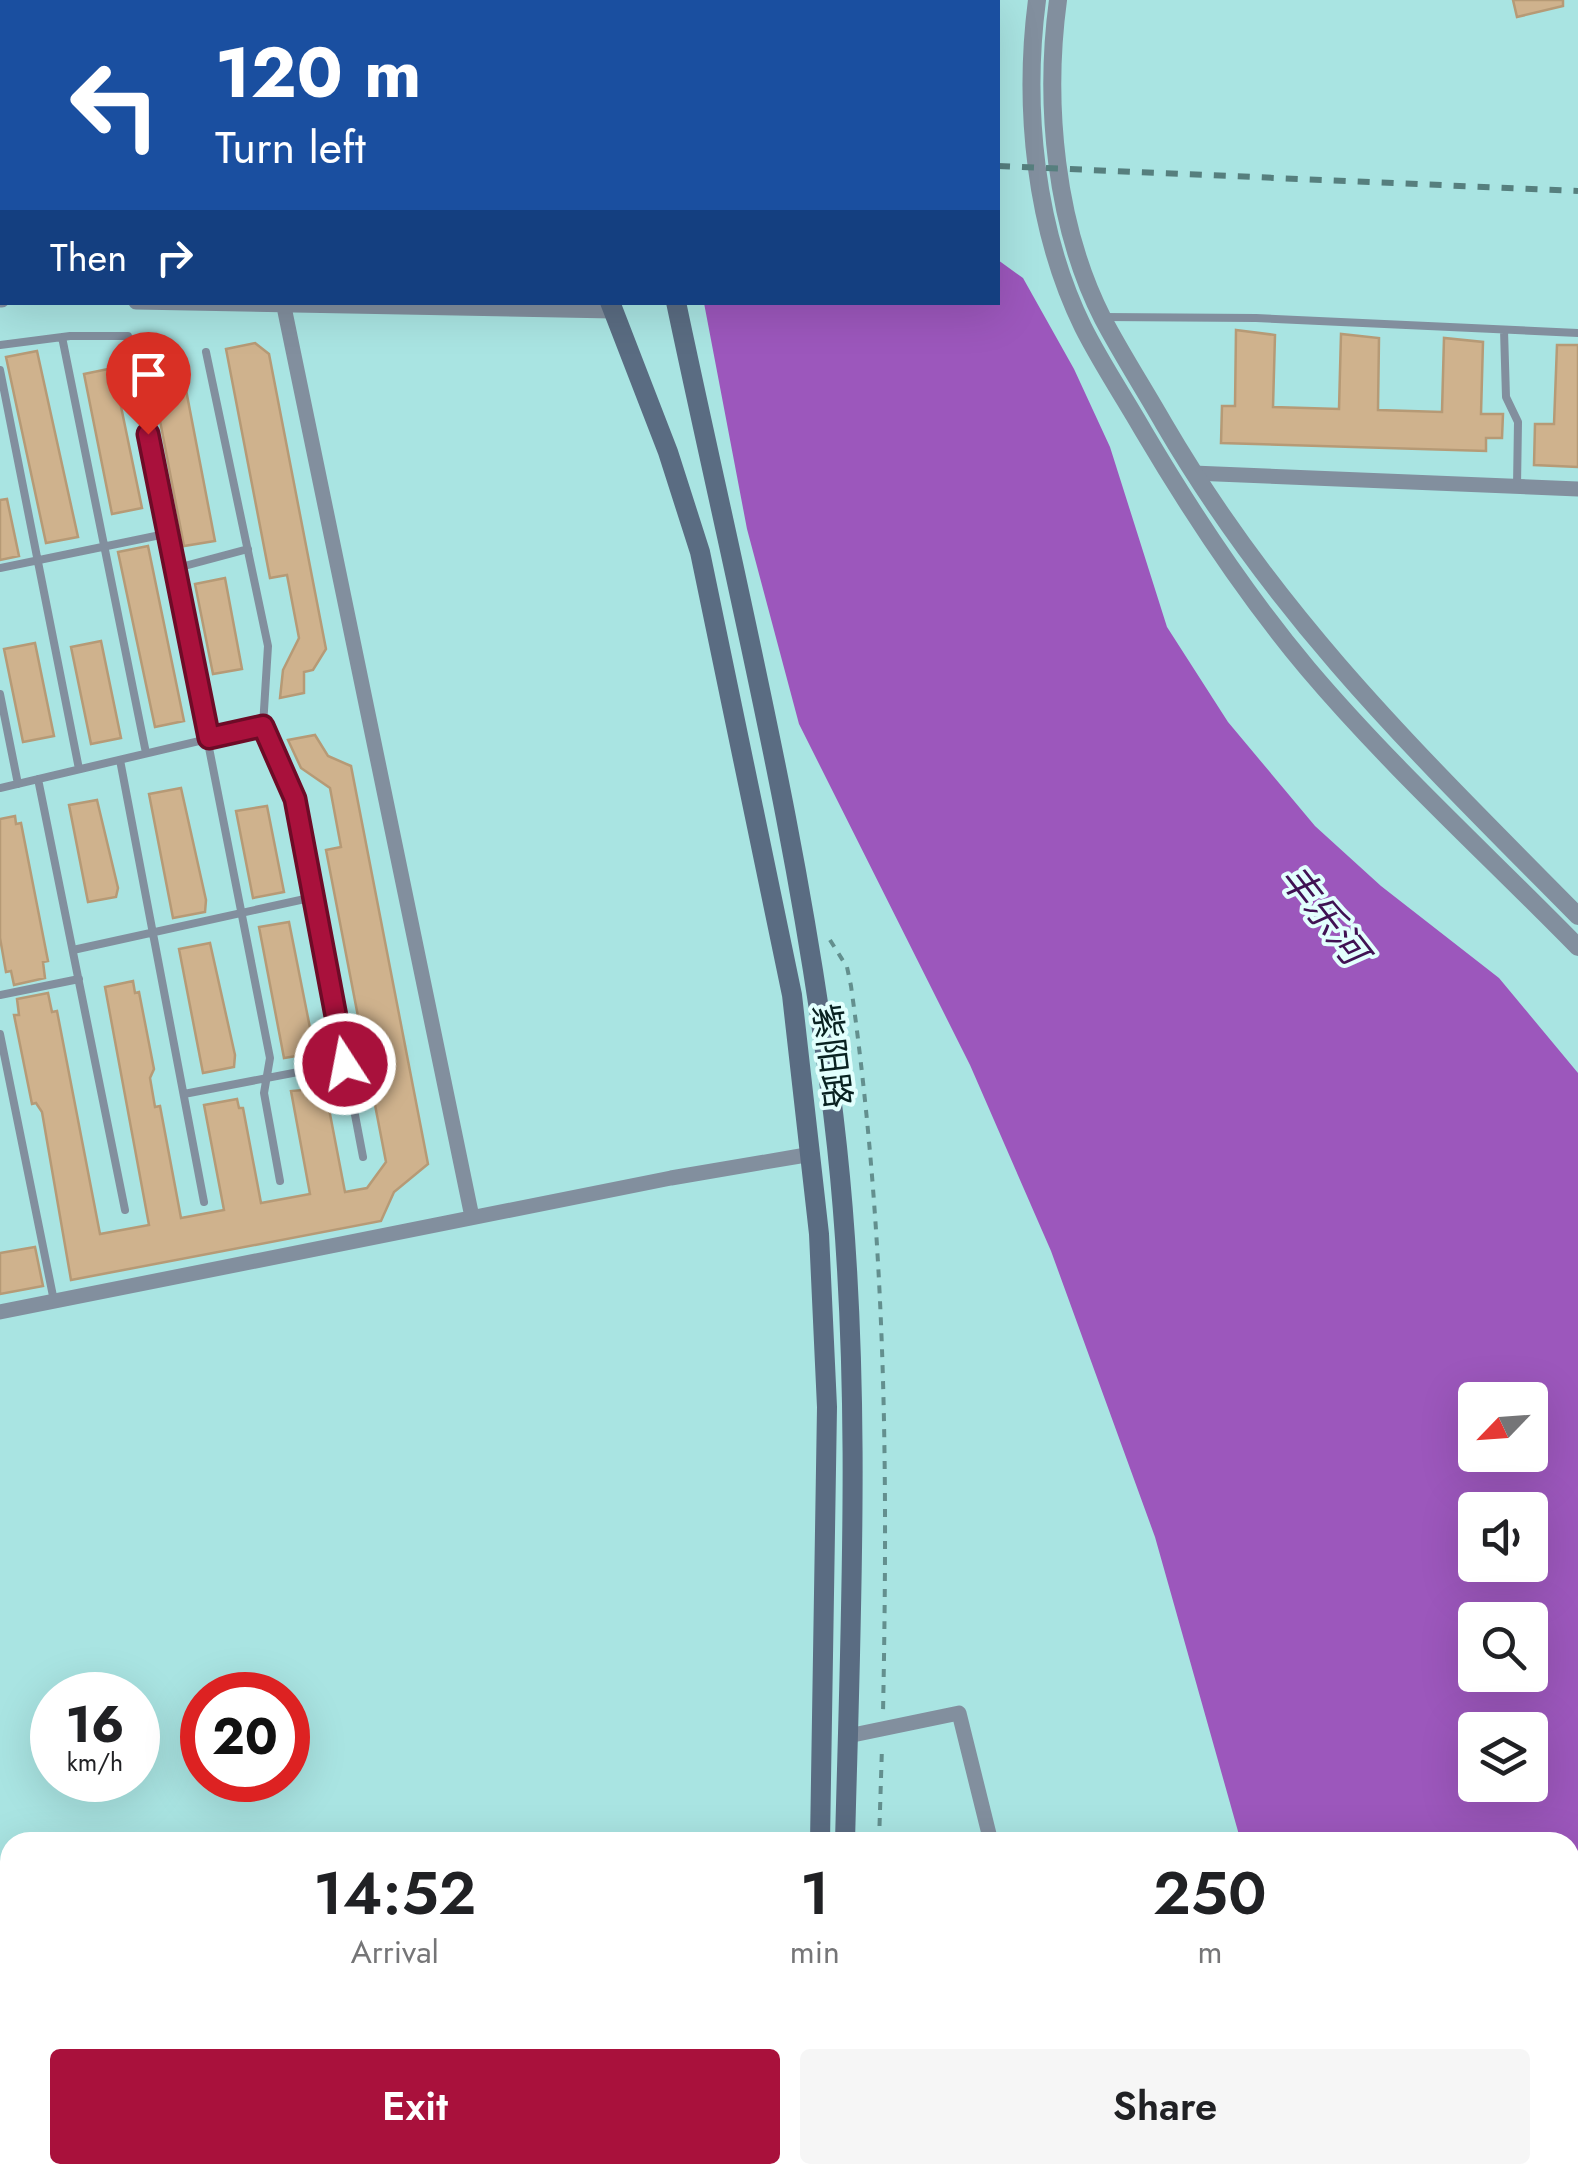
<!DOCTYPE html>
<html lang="en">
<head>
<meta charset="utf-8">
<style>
	body { margin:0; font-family:Jost,"Noto Sans SC",sans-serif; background:#f6f6f6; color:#202124; height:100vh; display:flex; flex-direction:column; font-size:38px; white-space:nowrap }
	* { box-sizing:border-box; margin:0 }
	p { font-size:32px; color:#757577 }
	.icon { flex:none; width:55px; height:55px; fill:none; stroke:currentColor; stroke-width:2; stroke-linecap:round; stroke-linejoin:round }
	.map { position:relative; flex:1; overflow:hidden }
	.side { position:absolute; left:0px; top:1832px; width:1580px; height:352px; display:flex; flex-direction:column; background:#fff; border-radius:30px 30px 0 0; box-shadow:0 10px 40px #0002 }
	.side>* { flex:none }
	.top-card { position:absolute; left:0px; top:0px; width:1000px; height:305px; box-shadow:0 10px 40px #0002; background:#1a4fa0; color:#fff; overflow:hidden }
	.needle { width:65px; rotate:245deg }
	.fabs { position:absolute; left:1458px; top:1382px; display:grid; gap:20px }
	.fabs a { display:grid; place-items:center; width:90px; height:90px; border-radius:10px; background:#fff; box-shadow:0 10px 40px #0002; font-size:50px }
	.speed { position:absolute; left:30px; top:1672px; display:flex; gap:20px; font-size:50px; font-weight:700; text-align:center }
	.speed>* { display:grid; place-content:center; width:130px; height:130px; border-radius:50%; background:#fff; box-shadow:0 10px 40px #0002; line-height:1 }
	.speed small { font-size:25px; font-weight:400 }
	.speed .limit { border:15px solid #d22; background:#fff; color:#111 }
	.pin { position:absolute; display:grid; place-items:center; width:85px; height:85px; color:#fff; margin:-102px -42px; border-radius:50% 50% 50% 0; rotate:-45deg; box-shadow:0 0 10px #0007 }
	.pin .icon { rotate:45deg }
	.me { position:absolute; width:110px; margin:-55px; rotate:349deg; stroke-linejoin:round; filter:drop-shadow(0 0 8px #0008) }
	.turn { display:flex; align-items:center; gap:35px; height:210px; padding:0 50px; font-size:45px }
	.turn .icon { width:130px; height:130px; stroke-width:2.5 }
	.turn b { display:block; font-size:70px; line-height:85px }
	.then { display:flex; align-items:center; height:95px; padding:0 50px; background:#0003; gap:20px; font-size:38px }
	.eta { display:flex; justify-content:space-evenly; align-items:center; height:170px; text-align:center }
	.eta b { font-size:60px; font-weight:600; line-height:70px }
	.button { display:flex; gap:20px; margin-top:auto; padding:20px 50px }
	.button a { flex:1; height:115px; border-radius:10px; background:#a9113c; color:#fff; font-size:40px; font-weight:600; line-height:115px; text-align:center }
	.button a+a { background:#f6f6f6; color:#202124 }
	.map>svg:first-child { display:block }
	.water { fill:#9c57bc; fill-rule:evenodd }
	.building { fill:#cfb28d; stroke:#b69a76; stroke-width:2.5 }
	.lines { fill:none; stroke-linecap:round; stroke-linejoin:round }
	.path { stroke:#638f8e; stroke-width:4; stroke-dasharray:8 8; stroke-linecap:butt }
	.service { stroke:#828f9e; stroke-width:8 }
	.minor { stroke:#828f9e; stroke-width:15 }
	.tertiary { stroke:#828f9e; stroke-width:18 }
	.secondary { stroke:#5a6c82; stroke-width:20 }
	.rail { stroke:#567f7e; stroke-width:6; stroke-dasharray:12 12; stroke-linecap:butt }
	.route-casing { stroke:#6e0b27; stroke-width:25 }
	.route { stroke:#a9113c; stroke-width:18 }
	.labels { text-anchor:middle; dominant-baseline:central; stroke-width:8; stroke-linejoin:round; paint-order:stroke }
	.street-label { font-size:35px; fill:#092221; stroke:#e2fffd }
	.water-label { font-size:38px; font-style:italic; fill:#401253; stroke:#e2fffd }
</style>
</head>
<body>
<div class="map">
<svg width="1578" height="2183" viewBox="0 0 1578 2183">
	<rect width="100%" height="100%" fill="#a9e4e2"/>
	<path class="water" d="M 998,260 L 1023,278 L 1074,369 L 1110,447 L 1167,627 L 1228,722 L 1315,826 L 1381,886 L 1499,978 L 1578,1073 L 1578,2183 L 1273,2183 L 1273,2175 L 1570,2175 L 1570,1842 L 1241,1842 L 1155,1537 L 1051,1251 L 970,1065 L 799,724 L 747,529 L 704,303 L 998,302 ZM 1475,1400 L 1530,1400 L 1530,1455 L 1475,1455 ZM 1475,1510 L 1530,1510 L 1530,1565 L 1475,1565 ZM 1475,1620 L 1530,1620 L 1530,1675 L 1475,1675 ZM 1475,1730 L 1530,1730 L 1530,1785 L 1475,1785 Z"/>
	<path class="building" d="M 1513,0 L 1563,0 L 1563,6 L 1517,17 Z
		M 1236,330 L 1275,335 L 1273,407 L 1339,409 L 1341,334 L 1379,338 L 1378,410 L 1442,412 L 1444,338 L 1483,342 L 1481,414 L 1503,414 L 1502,438 L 1486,438 L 1486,451 L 1221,443 L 1222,406 L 1235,406 Z
		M 255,343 L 269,354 L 326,649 L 313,670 L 304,672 L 304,693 L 280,698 L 283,670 L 299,638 L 287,575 L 270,578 L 226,349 Z
		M 1557,345 L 1578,345 L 1578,467 L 1534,465 L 1535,424 L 1554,424 Z
		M 178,348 L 215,541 L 184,546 L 147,353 Z
		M 37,351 L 78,537 L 46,543 L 6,357 Z
		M 113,368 L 142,508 L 112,514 L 84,374 Z
		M 7,499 L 19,556 L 0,560 L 0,500 Z
		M 148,546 L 184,721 L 155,727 L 118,552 Z
		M 225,578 L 242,669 L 213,674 L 195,584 Z
		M 101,641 L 121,738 L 91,744 L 71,647 Z
		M 35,643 L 54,736 L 23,742 L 4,649 Z
		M 315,735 L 328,756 L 351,766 L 428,1164 L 394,1192 L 381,1221 L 71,1280 L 42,1112 L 36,1103 L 32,1104 L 14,1015 L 19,1015 L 17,999 L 48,993 L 52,1012 L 57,1011 L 100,1234 L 149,1225 L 105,987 L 133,981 L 135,993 L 139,992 L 154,1069 L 150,1078 L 155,1107 L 160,1106 L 181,1218 L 224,1210 L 204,1105 L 237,1099 L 239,1108 L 243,1108 L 261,1203 L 310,1194 L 291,1091 L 325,1088 L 345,1192 L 367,1188 L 386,1162 L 326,850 L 341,847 L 330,788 L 301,768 L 288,740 Z
		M 181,788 L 206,900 L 205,912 L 173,918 L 149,794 Z
		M 97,800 L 118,888 L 116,897 L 88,902 L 69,805 Z
		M 267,806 L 284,892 L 253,898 L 236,811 Z
		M 15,816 L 16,824 L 21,823 L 48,961 L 43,962 L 45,978 L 14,985 L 11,971 L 6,972 L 0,938 L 0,819 Z
		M 289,922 L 315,1053 L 284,1058 L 259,927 Z
		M 210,943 L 235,1055 L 234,1067 L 203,1073 L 179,949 Z
		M 35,1247 L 43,1286 L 0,1294 L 0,1253 Z"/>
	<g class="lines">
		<path class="path" d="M 830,940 L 847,967 L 851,986 C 886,1235 888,1463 883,1713
			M 879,1842 L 882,1747
			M 871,2183 L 871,2175"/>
		<path class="service" d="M 1103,317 L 1256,318 L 1578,333
			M 1504,330 L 1506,397 L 1518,422 L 1517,486
			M 62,337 L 146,753
			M 0,345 L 70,336 L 128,336 L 270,1058 L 264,1093 L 280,1181
			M 206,352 L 268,646 L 263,726 L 295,799 L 363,1157
			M 0,370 L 79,769
			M 0,568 L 170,533
			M 177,568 L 248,549
			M 0,694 L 18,784
			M 120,760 L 204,1202
			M 38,779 L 125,1210
			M 0,788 L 263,726
			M 73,950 L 314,897
			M 0,995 L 79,979
			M 0,1034 L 54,1301
			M 184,1094 L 345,1063"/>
		<path class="minor" d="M 243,0 L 244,2
			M 14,2 L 18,0
			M 0,13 L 2,12
			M 0,300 L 2,300
			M 136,302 L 613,311
			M 283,302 L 472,1217
			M 1193,473 L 1578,489
			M 0,1312 L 671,1178 L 812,1154
			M 848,1736 L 959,1713 L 991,1842
			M 1137,2175 L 1139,2183"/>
		<path class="tertiary" d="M 1037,0 C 1023,107 1035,229 1083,327 C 1101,363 1124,397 1144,432 C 1193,515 1246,595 1308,669 C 1391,767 1488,855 1578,947
			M 1058,0 C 1044,103 1055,225 1103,319 C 1122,355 1144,389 1164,424 C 1279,621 1420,756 1578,916"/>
		<path class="secondary" d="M 531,0 L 532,2
			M 605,0 L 606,2
			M 610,302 L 668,452 L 700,552 L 792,995 L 819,1234 L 827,1407 L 820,1842
			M 676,302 C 735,582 806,862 837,1147 C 862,1379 851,1610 845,1842
			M 811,2183 L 811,2175
			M 837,2183 L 837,2175"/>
		<path class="rail" d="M 0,118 L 2,118
			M 998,166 L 1578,191"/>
	</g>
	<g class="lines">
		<defs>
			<path id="route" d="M 148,434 L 209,738 L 263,726 L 295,799 L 345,1064"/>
		</defs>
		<use href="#route" class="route-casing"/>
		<use href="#route" class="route"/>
	</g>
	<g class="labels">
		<g class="street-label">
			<text transform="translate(832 1056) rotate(83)">紫阳路</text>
		</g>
		<g class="water-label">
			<text transform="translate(1324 914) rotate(52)">丰乐河</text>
		</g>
	</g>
</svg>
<div class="fabs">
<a><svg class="needle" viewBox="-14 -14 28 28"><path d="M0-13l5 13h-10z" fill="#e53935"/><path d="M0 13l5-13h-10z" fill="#757577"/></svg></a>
<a><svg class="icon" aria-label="sound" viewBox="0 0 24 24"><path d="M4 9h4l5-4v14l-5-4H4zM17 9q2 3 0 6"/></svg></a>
<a><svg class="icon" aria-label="search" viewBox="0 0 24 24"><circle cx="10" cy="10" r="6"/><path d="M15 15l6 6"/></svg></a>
<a><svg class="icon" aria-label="layers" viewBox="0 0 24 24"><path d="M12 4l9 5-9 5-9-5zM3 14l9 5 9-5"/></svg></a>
</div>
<div class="speed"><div>16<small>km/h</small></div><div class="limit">20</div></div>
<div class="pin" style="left:148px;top:434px;background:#d93025"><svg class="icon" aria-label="arrive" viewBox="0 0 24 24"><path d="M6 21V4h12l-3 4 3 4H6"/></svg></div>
<svg class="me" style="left:345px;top:1064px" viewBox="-20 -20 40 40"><circle r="17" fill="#a9113c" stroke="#fff" stroke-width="3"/><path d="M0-11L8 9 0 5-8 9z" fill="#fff"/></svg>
<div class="top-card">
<div class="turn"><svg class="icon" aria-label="left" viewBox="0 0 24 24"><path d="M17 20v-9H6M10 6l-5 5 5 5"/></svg><div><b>120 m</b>Turn left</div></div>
<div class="then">Then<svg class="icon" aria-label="right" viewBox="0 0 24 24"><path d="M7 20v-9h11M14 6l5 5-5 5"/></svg></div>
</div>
<section class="side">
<div class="eta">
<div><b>14:52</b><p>Arrival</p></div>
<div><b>1</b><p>min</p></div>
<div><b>250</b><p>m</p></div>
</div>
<div class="button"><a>Exit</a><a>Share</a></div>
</section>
</div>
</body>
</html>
